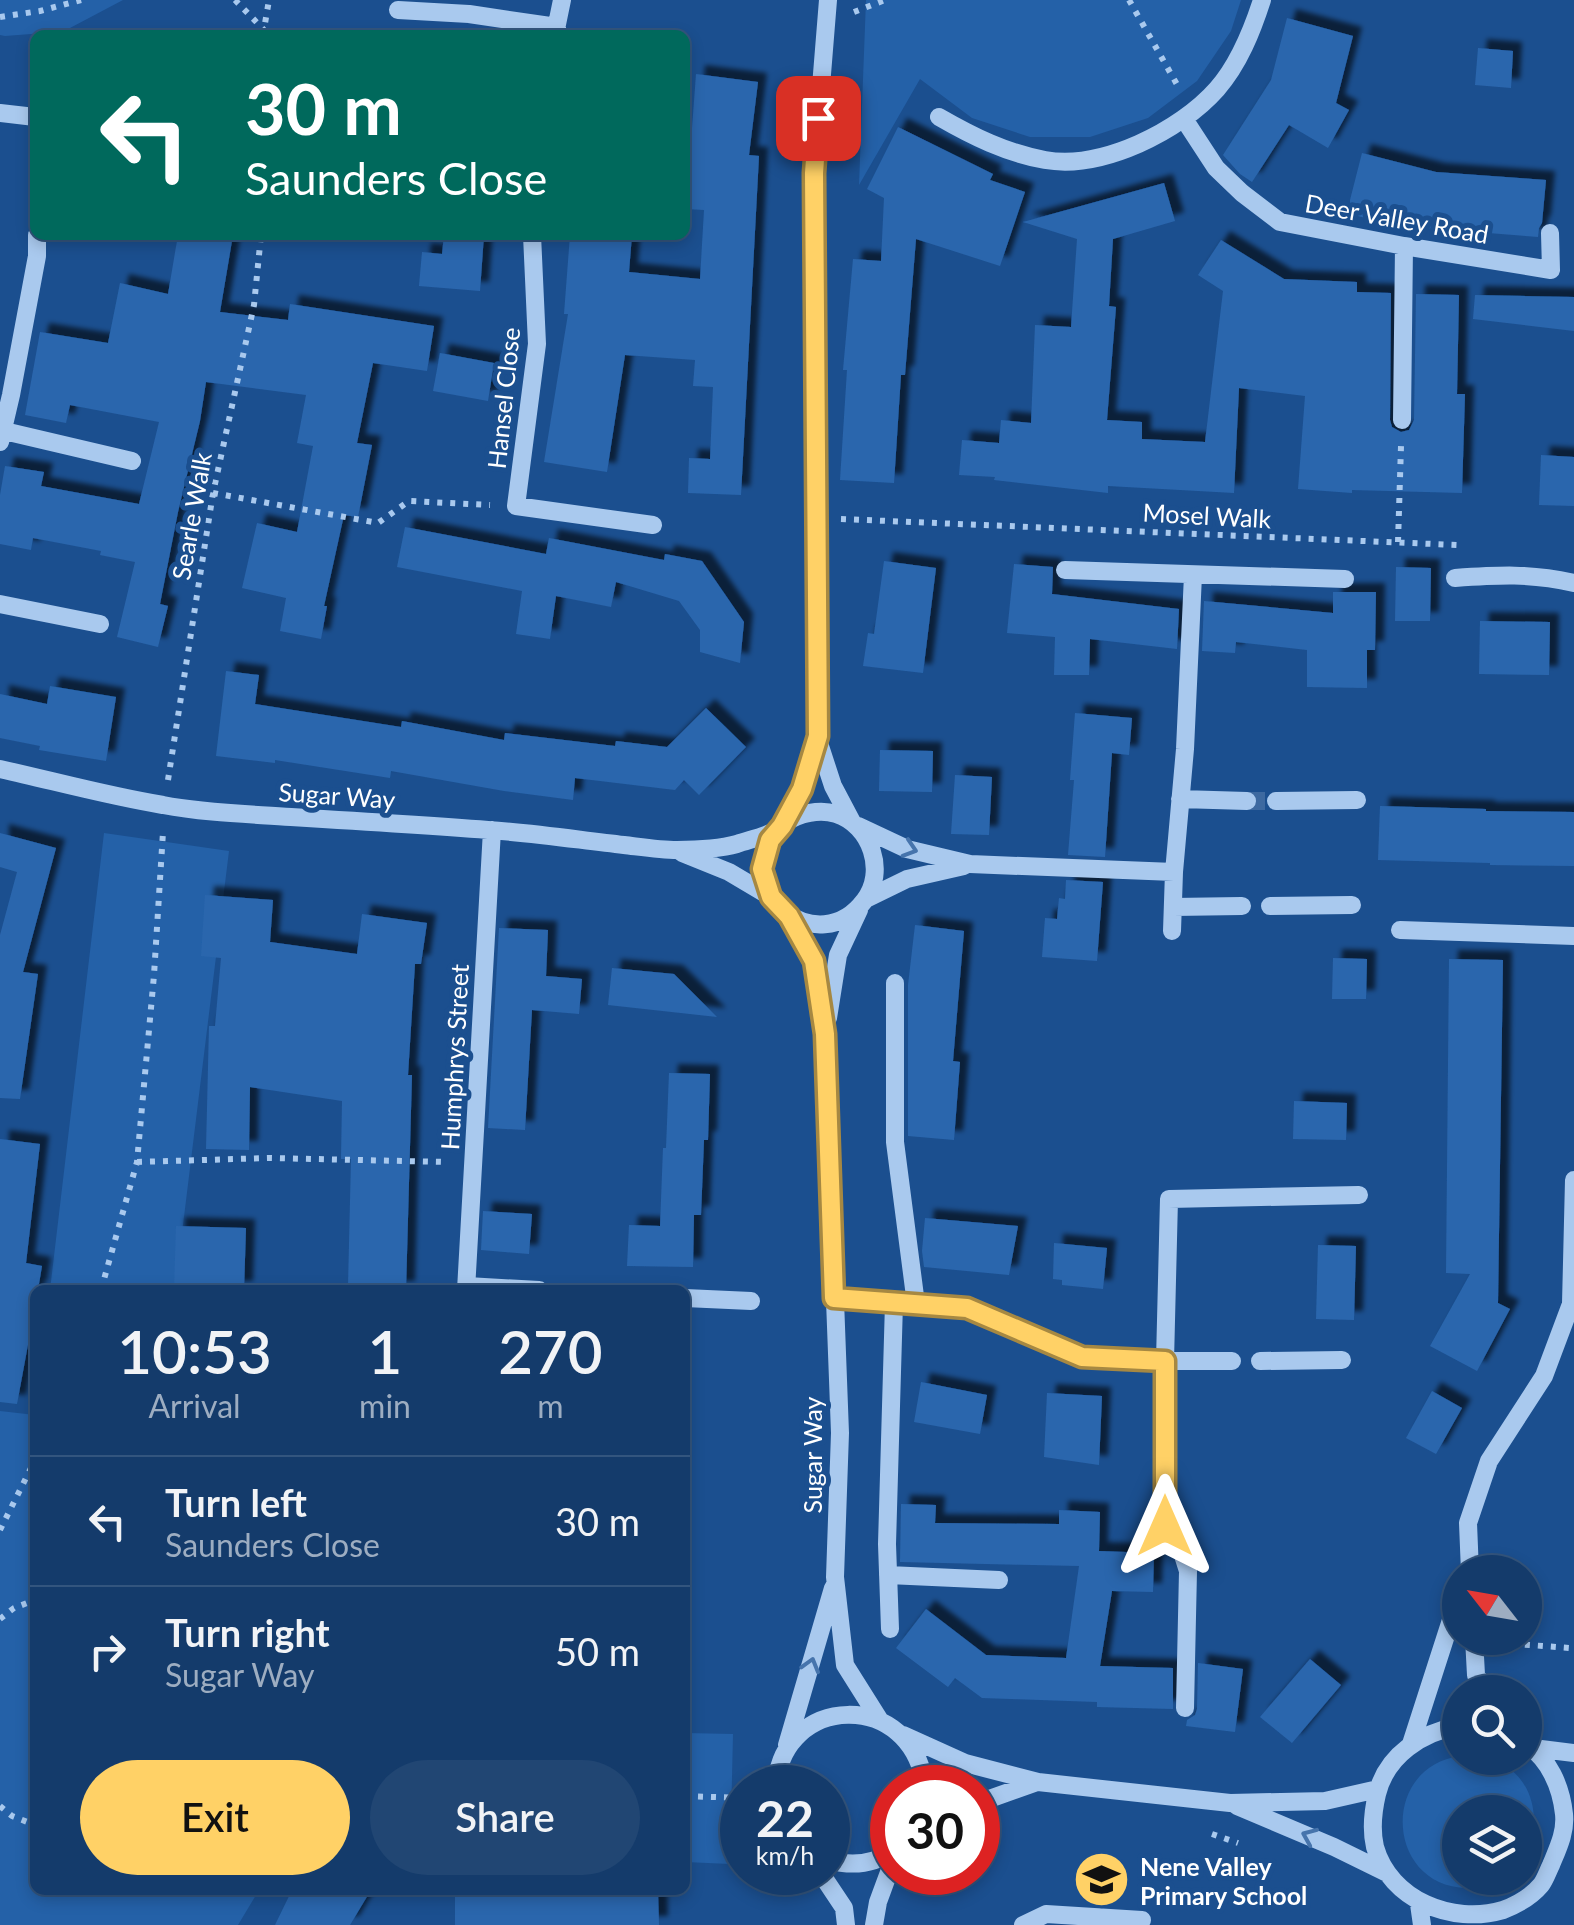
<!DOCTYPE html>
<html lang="en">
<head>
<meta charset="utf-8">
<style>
	body { margin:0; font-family:Lato,sans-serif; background:#214673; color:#f1f3f6; height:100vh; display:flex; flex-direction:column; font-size:38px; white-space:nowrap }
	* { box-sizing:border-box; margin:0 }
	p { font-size:32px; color:#9dadc1 }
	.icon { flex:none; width:55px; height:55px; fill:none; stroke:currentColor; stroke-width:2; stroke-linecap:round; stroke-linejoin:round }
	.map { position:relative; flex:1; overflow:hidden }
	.sheet { position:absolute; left:30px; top:1285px; width:660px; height:610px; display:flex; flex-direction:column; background:#143b6b; border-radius:15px; box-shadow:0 5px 15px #0003,0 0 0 2px #33557e }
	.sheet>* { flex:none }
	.guide { position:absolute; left:30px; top:30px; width:660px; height:210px; border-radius:15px; box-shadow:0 5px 15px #0003,0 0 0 2px #33557e; background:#00695c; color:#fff; overflow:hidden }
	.needle { width:65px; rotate:301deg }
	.tools { position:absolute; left:1442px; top:1555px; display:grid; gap:20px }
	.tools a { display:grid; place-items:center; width:100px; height:100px; border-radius:50%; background:#143b6b; box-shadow:0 5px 15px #0003,0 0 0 2px #33557e; font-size:50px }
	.speed { position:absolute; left:720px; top:1765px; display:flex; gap:20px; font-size:50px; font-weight:700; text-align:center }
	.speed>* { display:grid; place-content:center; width:130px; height:130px; border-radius:50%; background:#143b6b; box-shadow:0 5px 15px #0003,0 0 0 2px #33557e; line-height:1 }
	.speed small { font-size:25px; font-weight:400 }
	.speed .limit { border:15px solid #d22; background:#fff; color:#111 }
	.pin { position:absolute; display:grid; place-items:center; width:85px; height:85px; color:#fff; margin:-42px; border-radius:20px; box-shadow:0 5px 15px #0006 }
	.me { position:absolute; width:110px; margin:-55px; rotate:0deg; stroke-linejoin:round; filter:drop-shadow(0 0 8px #0008) }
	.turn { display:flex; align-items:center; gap:35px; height:210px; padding:0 50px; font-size:45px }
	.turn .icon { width:130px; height:130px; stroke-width:2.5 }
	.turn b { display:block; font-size:70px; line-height:85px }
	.eta { display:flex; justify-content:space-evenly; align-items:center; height:170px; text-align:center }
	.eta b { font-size:60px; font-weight:600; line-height:70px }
	.action { display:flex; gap:20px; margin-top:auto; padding:20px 50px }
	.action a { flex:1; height:115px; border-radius:60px; background:#ffd166; color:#111; font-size:40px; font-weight:600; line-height:115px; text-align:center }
	.action a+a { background:#214673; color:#f1f3f6 }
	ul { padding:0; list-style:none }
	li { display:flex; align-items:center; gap:30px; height:130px; padding:0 50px; border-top:2px solid #33557e }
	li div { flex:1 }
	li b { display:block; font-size:38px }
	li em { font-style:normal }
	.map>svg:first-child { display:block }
	.green { fill:#2461a8 }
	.building { fill:#2a66ad; filter:url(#shadow) }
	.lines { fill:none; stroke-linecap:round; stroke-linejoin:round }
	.minor-tunnel { stroke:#3d69a0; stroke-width:18; stroke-dasharray:18 9; stroke-linecap:butt }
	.path { stroke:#a9c9ee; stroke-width:6; stroke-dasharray:5 8; stroke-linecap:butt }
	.minor { stroke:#a9c9ee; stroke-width:18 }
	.oneway { stroke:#4674ac }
	.route-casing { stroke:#a68842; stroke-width:25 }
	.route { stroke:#ffd166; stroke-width:18 }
	.labels { text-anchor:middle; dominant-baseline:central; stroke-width:10; stroke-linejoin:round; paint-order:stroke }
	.street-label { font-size:25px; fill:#fff; stroke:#1b4f8f }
	.poi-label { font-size:25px; font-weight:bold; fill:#fff; stroke:#1b4f8f; text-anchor:start }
</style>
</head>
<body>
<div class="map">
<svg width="1574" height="1925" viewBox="0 0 1574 1925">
	<defs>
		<filter id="shadow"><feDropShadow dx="9" dy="-9" stdDeviation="2.5" flood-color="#0009"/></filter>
	</defs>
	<rect width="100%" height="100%" fill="#1b4f8f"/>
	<path class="green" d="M 0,0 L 123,0 L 70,28 L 44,33 L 5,36 L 0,35 Z
		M 866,0 L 1241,0 L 1231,31 L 1197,81 L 1148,118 L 1090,137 L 1030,137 L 972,118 L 920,79 L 859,185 Z
		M 104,833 L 229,851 L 175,1290 L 50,1290 Z
		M 0,1411 L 35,1415 L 35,1890 L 259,1890 L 238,1925 L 0,1925 Z
		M 685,1733 L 733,1734 L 730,1864 L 685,1862 Z
		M 1460,1756 C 1468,1758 1481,1756 1490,1759 C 1533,1772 1544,1820 1525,1857 L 1525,1812 L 1460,1812 L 1460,1878 L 1504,1878 C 1493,1885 1480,1888 1467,1888 C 1385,1886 1380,1767 1460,1756 Z"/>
	<path class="building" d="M 1287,18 L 1353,36 L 1336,103 L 1349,110 L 1328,148 L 1289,125 L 1252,182 L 1240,174 L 1223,155 L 1271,80 Z
		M 1478,48 L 1513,51 L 1511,88 L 1475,85 Z
		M 696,74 L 758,82 L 749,155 L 759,156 L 741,495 L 688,493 L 689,458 L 710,459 L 713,387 L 693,386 L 695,360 L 625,355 L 607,472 L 544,462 L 568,314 L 564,314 L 570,235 L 632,235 L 629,272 L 700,279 L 704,210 L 686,209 Z
		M 898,127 L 993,174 L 990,180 L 1025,192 L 1000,266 L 916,239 L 905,375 L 901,375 L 894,483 L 840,480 L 847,370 L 843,370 L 853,259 L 881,261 L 884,198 L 867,189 Z
		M 1362,153 L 1436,172 L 1546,180 L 1542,223 L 1539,228 L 1538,237 L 1414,227 L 1413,230 L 1350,214 L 1350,200 Z
		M 1164,183 L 1175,221 L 1113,239 L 1109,306 L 1116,307 L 1107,420 L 1142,422 L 1142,439 L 1205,442 L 1223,291 L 1198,275 L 1221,240 L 1284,279 L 1357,282 L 1357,292 L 1391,293 L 1390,420 L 1392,427 L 1401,432 L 1409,430 L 1414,420 L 1416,294 L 1459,295 L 1457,394 L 1465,394 L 1462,493 L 1352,490 L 1352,493 L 1298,489 L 1305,396 L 1239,388 L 1234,493 L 1108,486 L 1108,493 L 994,480 L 995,477 L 959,475 L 962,440 L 999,443 L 1001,420 L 1031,423 L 1035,325 L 1071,327 L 1077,239 L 1023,222 Z
		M 178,235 L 233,235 L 220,312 L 288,320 L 290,304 L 434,326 L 427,371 L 373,363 L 357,443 L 372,445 L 358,517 L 344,515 L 324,606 L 327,606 L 321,639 L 280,631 L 286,598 L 242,588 L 257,523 L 297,532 L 313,446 L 297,443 L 306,395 L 206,382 L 200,421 L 178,512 L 160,604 L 168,606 L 158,647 L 117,637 L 135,562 L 100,555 L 101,551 L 33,538 L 31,550 L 0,544 L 0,495 L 5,466 L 44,472 L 41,486 L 139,504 L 159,422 L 70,405 L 66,423 L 25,415 L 40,332 L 108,343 L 120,283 L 168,294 Z
		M 444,235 L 484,235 L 480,291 L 419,286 L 422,252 L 442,254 Z
		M 1475,295 L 1574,297 L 1574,331 L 1473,319 Z
		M 440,353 L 494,363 L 488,401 L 433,391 Z
		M 1541,455 L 1574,457 L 1574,506 L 1539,505 Z
		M 405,527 L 546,554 L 549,538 L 664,560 L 665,554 L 702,561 L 744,622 L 740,663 L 700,652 L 700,630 L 679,601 L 616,582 L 611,607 L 556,596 L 550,639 L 516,634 L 522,591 L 397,567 Z
		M 884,561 L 936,568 L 923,673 L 863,666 L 868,633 L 874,634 Z
		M 1014,564 L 1053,567 L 1052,594 L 1179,609 L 1177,649 L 1090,639 L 1089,675 L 1054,675 L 1055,637 L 1007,633 Z
		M 1396,567 L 1431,568 L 1430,621 L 1395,621 Z
		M 1333,592 L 1376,592 L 1375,650 L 1367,650 L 1367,688 L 1307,687 L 1307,650 L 1236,642 L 1235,653 L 1202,651 L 1204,601 L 1333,613 Z
		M 1480,621 L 1550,622 L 1549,675 L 1479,674 Z
		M 226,671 L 259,675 L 255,704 L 401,727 L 402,721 L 504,740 L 505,733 L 615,746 L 616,741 L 667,747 L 706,708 L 746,747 L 699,795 L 684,780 L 675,790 L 575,778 L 573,800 L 504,791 L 391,771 L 390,778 L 275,760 L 275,763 L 216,756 Z
		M 50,686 L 116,697 L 106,761 L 39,750 L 40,746 L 0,738 L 0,694 L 47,704 Z
		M 1075,713 L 1132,718 L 1129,755 L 1112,753 L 1105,857 L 1068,855 L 1074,780 L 1070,780 Z
		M 880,750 L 933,751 L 932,792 L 879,791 Z
		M 955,775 L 992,777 L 989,835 L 951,834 Z
		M 1380,806 L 1486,809 L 1486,811 L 1574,812 L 1574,866 L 1490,865 L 1490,863 L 1378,860 Z
		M 0,833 L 56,848 L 23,972 L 38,974 L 20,1099 L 0,1098 L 0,935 L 17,872 L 0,867 Z
		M 1066,880 L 1103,882 L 1097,961 L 1042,957 L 1045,918 L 1057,919 L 1059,898 L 1065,899 Z
		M 205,895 L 273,900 L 270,942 L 357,954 L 362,914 L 427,923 L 421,964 L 415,964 L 408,1075 L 412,1075 L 406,1290 L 368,1290 L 369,1286 L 348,1286 L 351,1159 L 341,1159 L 342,1101 L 250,1087 L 249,1150 L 206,1149 L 209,1026 L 215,1026 L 221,958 L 201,956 Z
		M 915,925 L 964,931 L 953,1061 L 960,1062 L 954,1140 L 908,1136 L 908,985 Z
		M 499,928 L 548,930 L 546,976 L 582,979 L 579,1014 L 532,1010 L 525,1130 L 488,1128 Z
		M 1333,958 L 1367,959 L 1366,999 L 1332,999 Z
		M 1449,959 L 1503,960 L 1498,1303 L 1510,1309 L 1477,1371 L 1430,1346 L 1470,1274 L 1446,1273 Z
		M 612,968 L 674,974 L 717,1017 L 608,1005 Z
		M 669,1073 L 710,1074 L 708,1140 L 704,1140 L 701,1215 L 694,1215 L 693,1267 L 627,1266 L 629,1225 L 660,1226 L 663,1148 L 666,1148 Z
		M 1294,1101 L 1347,1103 L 1346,1140 L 1293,1139 Z
		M 0,1139 L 40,1144 L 26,1263 L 42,1266 L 38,1290 L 35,1290 L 35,1307 L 17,1404 L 0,1402 Z
		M 483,1211 L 532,1214 L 529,1254 L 481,1250 Z
		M 925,1218 L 1018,1226 L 1009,1275 L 924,1267 L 922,1251 Z
		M 176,1226 L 246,1228 L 244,1290 L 174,1290 Z
		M 1054,1243 L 1107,1248 L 1103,1289 L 1062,1285 L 1062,1280 L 1053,1279 Z
		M 1318,1245 L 1356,1246 L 1354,1320 L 1316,1319 Z
		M 921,1382 L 987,1395 L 980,1434 L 914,1422 Z
		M 1432,1391 L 1462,1408 L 1436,1454 L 1406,1438 Z
		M 1047,1393 L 1102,1396 L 1099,1465 L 1044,1457 Z
		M 901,1504 L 936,1505 L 935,1523 L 1059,1524 L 1059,1510 L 1100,1512 L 1099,1551 L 1154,1553 L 1153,1592 L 1112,1591 L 1100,1666 L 1173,1668 L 1173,1709 L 1097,1707 L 1097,1702 L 982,1698 L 955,1678 L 948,1687 L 896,1648 L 926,1609 L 986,1655 L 1066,1658 L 1079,1566 L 900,1562 Z
		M 1310,1659 L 1341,1685 L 1292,1743 L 1260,1717 Z
		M 1198,1663 L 1243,1669 L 1235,1732 L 1186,1726 L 1187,1720 L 1195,1715 L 1197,1709 Z
		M 292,1890 L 371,1890 L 350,1925 L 275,1925 Z
		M 455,1890 L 658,1890 L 659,1925 L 455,1925 Z"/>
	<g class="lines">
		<path class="minor-tunnel" d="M 1247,801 L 1276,801"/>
		<path class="path" d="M 235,0 L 264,30
			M 1129,0 L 1179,88
			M 854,12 L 885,0
			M 0,17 L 40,11 L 81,0
			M 263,35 L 269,0
			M 213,493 L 378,523 L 409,501 L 490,505
			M 841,519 L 1458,545
			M 1398,542 L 1401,446
			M 168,780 L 213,493 L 254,305 L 261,235
			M 137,1162 L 270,1158 L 447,1162
			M 101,1290 L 137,1162 L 154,975 L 163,832
			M 0,1530 L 35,1460
			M 0,1619 L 14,1608 L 35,1600
			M 1500,1650 L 1516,1644 L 1570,1648 L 1574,1643
			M 685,1796 L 742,1798
			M 0,1806 L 12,1816 L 35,1825
			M 1212,1834 L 1238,1843"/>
		<path class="minor" d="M 828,0 L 814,173 L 817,737 L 833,786 L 852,822
			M 398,10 L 469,14 L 557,27
			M 555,34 L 562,0
			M 0,113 L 35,117
			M 939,117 C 972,136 1006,153 1045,160 C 1102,170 1180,131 1217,89 C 1239,64 1252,31 1262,0
			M 1184,119 L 1216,168 L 1242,193 L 1280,222 L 1404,246 L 1551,270 L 1550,233
			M 532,235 L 537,344 L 516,506 L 653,525
			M 1402,420 L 1404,246
			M 0,430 L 132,461
			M 0,442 L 11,395 L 37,256 L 37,235
			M 1065,570 L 1345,579
			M 1455,578 C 1499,575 1530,573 1574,583
			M 0,604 L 100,624
			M 0,769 C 54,781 108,796 163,805 C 205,813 249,814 291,817 C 357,821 423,825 488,830 C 534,833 579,840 624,845 C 641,847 660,850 677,850 C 696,850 719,849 737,844 C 749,840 762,837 773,832 C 785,826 774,831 785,823 C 799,813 820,809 836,814 C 871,825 887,872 864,901 C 819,961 729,894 778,830
			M 1180,799 L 1247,801
			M 1276,801 L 1357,800
			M 782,826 L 802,789 L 817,737
			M 858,826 L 907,849 L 970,864 L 1174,872
			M 682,853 L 729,872 L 771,897
			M 866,899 L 907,879 L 964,866
			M 1270,906 L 1352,905
			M 1173,907 L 1242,906
			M 789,915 L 814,961 L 825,1034 L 840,1433 L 835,1577 L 845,1665 L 879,1719
			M 1400,930 L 1574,936
			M 1172,931 L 1174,872 L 1185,749 L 1193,575
			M 895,983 L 895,1142 L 916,1304
			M 828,1018 L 838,955 L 859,910
			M 467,1286 L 539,1290
			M 466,1290 L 492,830
			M 685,1298 L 751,1301
			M 834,1298 L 967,1308 L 1082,1357 L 1165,1361 L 1232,1361
			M 1260,1361 L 1342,1360
			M 1470,1572 L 1468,1523 L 1489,1461 L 1544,1376 L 1571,1304 L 1574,1180
			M 888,1575 L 999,1580
			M 890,1629 L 887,1544 L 894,1303
			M 1474,1638 L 1476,1675 L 1487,1692
			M 1185,1708 L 1188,1571 L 1181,1549 L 1165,1526 L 1165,1361 L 1169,1199 L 1359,1195
			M 1460,1725 C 1422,1733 1387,1754 1377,1794 C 1373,1811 1371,1830 1375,1847 C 1390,1900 1452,1925 1503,1910 C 1516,1905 1531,1897 1541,1885 C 1545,1880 1548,1871 1551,1865 C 1558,1848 1566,1832 1564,1814 C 1561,1786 1549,1759 1525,1743
			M 903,1735 L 965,1763 L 1038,1782 L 1230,1803 L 1325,1801 L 1378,1789
			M 1411,1744 L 1460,1592
			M 787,1745 L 833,1588
			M 1533,1748 L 1574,1753
			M 776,1788 C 780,1693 914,1688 925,1788
			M 978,1803 L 1037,1782
			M 1237,1806 L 1334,1847 L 1387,1873
			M 828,1860 C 850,1866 873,1865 892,1851
			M 820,1872 L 844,1908 L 846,1925
			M 1419,1904 L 1422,1925
			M 874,1925 L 878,1902 L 892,1864
			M 1023,1925 L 1046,1914 L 1142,1920"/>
	</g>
	<defs><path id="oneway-chevron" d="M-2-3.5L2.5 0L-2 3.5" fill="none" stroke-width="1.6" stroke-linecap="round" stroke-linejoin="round" transform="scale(2.5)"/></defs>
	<g class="oneway">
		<use href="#oneway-chevron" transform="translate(910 849) rotate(18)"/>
		<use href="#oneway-chevron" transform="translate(811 1665) rotate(-74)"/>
		<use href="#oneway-chevron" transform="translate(1309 1836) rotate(-157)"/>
	</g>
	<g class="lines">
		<defs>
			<path id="route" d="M 818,118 L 814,173 L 818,736 L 802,789 L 782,826 L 770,840 L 762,869 L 771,897 L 789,916 L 814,961 L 825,1034 L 834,1298 L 967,1308 L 1082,1357 L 1165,1361 L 1165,1526"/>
		</defs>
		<use href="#route" class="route-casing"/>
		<use href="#route" class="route"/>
	</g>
	<defs>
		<symbol id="school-disc" viewBox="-11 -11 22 22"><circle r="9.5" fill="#ffd166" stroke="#1b4f8f"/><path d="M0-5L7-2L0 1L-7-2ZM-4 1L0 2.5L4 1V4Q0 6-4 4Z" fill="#111"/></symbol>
	</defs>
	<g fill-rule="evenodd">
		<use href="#school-disc" x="1070" y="1848" width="63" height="63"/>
	</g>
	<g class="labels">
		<g class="street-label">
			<text transform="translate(1397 218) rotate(10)">Deer Valley Road</text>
			<text transform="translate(503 398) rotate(-84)">Hansel Close</text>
			<text transform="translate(1207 515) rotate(3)">Mosel Walk</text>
			<text transform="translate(191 516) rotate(-80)">Searle Walk</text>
			<text transform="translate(337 795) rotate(4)">Sugar Way</text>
			<text transform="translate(454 1057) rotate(-87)">Humphrys Street</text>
			<text transform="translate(812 1455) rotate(-90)">Sugar Way</text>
		</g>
		<g class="poi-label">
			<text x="1140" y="1866">Nene Valley<tspan x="1140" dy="29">Primary School</tspan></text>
		</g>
	</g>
</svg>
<div class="tools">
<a><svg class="needle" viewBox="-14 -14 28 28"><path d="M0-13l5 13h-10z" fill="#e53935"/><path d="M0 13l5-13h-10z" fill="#9dadc1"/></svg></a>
<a><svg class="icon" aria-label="search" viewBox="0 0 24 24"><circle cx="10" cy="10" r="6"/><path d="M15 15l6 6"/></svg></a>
<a><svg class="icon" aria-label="layers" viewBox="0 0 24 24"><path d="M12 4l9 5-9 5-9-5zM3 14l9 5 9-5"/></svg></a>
</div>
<div class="speed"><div>22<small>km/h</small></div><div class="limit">30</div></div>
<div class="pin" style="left:818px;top:118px;background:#d93025"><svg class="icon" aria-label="arrive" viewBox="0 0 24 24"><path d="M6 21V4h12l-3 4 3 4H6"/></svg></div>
<svg class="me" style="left:1165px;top:1526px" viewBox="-20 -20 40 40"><path d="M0-17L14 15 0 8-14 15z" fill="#ffd166" stroke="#fff" stroke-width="4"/></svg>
<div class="guide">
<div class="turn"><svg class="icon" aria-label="left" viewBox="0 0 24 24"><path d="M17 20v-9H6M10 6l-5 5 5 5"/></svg><div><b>30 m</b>Saunders Close</div></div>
</div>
<section class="sheet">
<div class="eta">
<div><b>10:53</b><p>Arrival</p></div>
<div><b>1</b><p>min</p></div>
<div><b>270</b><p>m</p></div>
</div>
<ul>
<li><svg class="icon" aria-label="left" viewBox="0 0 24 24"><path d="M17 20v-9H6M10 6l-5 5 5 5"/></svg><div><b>Turn left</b><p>Saunders Close</p></div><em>30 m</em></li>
<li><svg class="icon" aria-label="right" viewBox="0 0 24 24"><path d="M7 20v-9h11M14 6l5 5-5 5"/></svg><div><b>Turn right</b><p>Sugar Way</p></div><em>50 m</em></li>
</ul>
<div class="action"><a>Exit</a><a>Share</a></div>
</section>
</div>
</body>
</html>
